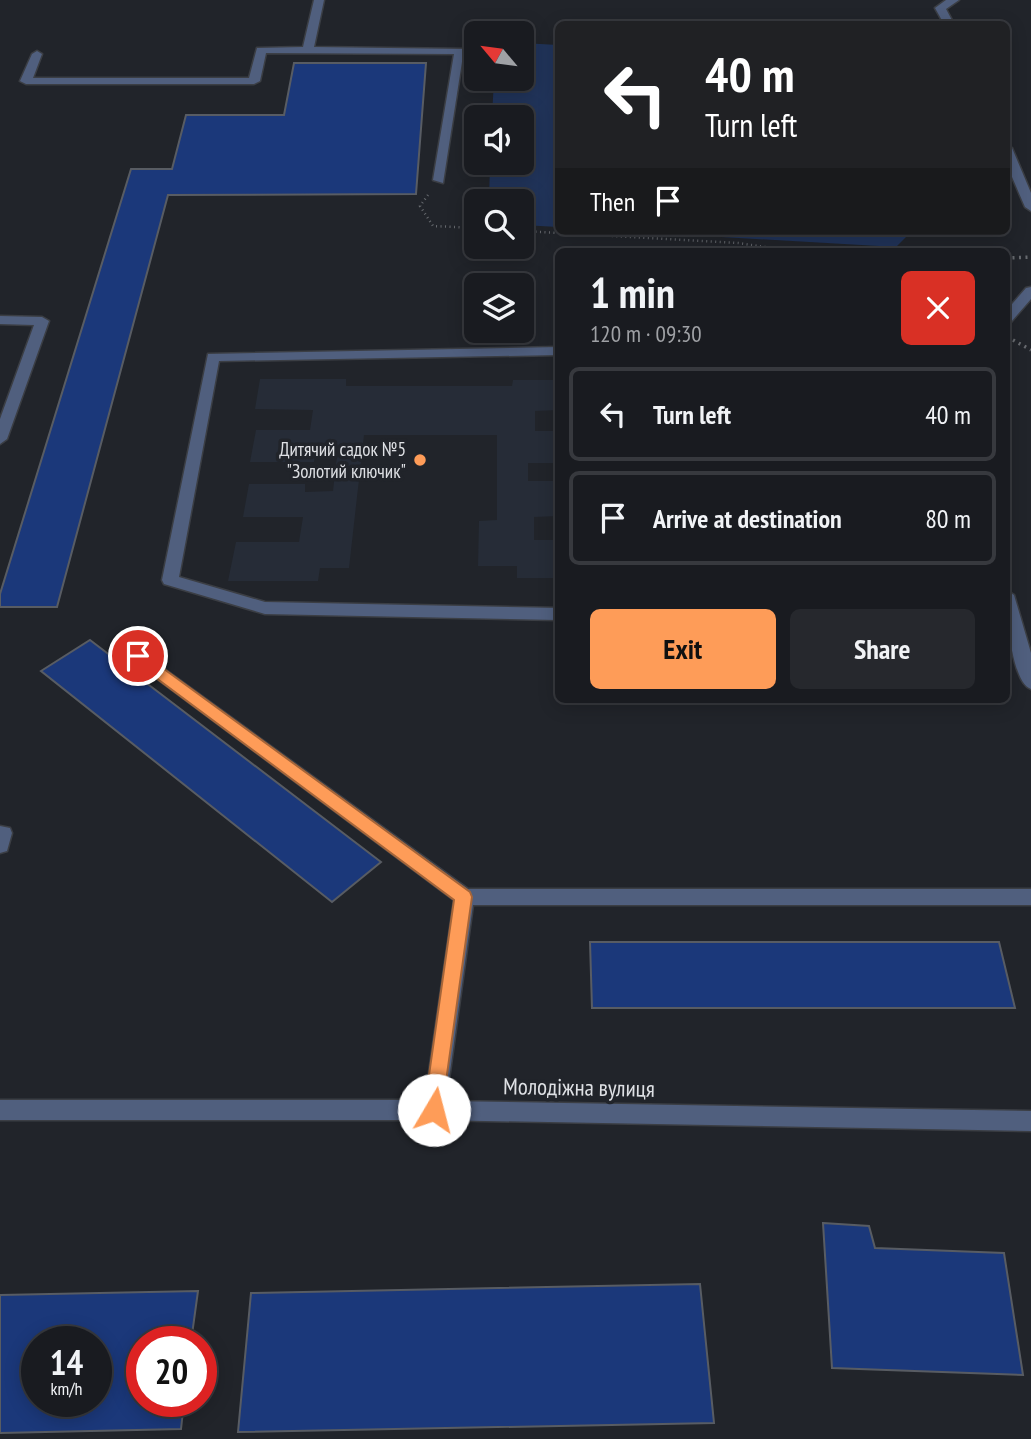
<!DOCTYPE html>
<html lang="en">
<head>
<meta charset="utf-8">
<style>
	body { margin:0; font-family:"PT Sans Narrow",sans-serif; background:#26282d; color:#f1f3f6; height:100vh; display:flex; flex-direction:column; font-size:26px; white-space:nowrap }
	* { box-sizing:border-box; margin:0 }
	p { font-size:23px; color:#9fa1a5 }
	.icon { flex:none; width:38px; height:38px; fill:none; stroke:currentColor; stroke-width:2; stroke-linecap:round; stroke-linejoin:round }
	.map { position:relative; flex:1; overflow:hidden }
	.side { position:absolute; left:555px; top:248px; width:455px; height:455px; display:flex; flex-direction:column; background:#191b20; border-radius:10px; box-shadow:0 4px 18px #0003,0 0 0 2px #37393e }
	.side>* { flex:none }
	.hud { position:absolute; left:555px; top:21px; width:455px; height:214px; border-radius:10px; box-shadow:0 4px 18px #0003,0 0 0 2px #37393e; background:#202124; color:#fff; overflow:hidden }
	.needle { width:46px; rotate:299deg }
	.fabs { position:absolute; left:464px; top:21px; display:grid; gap:14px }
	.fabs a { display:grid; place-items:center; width:70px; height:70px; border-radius:10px; background:#191b20; box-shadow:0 4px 18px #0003,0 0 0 2px #37393e; font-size:35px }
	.speed { position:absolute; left:21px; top:1326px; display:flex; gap:14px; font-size:35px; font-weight:700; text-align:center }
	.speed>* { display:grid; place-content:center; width:91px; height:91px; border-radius:50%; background:#191b20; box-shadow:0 4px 18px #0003,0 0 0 2px #37393e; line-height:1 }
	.speed small { font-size:18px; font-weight:400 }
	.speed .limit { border:10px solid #d22; background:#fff; color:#111 }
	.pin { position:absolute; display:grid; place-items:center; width:60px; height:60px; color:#fff; margin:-30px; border:4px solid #fff; border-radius:50%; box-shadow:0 2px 7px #0007 }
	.me { position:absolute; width:77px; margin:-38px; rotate:8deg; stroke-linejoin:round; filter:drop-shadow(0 0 5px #0008) }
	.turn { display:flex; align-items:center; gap:24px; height:147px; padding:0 35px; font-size:32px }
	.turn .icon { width:91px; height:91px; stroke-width:2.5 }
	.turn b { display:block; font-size:49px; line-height:60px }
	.then { display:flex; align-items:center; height:66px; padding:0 35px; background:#0003; gap:14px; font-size:26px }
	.round { display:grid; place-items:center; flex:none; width:74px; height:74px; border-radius:10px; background:#26282d }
	.overview { display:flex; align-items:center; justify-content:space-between; height:119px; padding:0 35px }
	h1 { font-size:42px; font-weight:600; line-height:52px }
	.action { display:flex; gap:14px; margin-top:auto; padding:14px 35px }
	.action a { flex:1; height:80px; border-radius:10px; background:#fe9c58; color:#111; font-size:28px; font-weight:600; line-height:80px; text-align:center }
	.action a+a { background:#26282d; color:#f1f3f6 }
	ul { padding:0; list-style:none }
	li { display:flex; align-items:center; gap:21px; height:94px; margin:0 14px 10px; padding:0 21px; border:4px solid #37393e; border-radius:10px }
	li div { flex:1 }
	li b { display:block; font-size:26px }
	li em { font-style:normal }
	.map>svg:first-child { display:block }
	.built { fill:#262c37 }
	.green { fill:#21345a }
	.building { fill:#1b387a; stroke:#585c63; stroke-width:2; fill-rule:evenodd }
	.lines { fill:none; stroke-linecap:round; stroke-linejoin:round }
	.minor-casing { stroke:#3b3e44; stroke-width:3 }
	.path-far1 { stroke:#676a6f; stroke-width:2.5; stroke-dasharray:1 3.5; stroke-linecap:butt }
	.path { stroke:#676a6f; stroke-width:3.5; stroke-dasharray:2 4.5; stroke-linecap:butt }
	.minor { fill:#505f7e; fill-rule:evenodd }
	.route { fill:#fe9c58; stroke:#a56539; stroke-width:2 }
	.poi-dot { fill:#fe9c58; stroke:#21242a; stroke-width:2.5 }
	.labels { text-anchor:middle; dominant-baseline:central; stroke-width:7; stroke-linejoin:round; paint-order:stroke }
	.poi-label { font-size:19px; fill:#dee0e4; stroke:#21242a; text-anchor:end }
	.near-street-label { font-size:23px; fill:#dee0e4; stroke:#21242a }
</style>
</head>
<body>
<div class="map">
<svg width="1031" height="1439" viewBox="0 0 1031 1439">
	<rect width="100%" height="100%" fill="#21242a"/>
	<path class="built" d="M 260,379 L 346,379 L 346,386 L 512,386 L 513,380 L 558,380 L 558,410 L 535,411 L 535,431 L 558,431 L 558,463 L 528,463 L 528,481 L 558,481 L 558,516 L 534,517 L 534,540 L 558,540 L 558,578 L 517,578 L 517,566 L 478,566 L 479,521 L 497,520 L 497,435 L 364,435 L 349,568 L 320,568 L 318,581 L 228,581 L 236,542 L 299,542 L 303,517 L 243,517 L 249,484 L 305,484 L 305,492 L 333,491 L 337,456 L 315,456 L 314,462 L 250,462 L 256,430 L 310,430 L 313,410 L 255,409 Z"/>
	<path class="green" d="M 522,43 L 558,45 L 558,227 L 522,225 L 522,201 L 489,201 L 490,163 L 522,163 L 522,117 L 492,117 L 494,79 L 522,79 Z
		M 619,231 L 912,231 L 896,247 Z"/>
	<path class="building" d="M 294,63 L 426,63 L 416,194 L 168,195 L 57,607 L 0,607 L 0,594 L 131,169 L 172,169 L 186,115 L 284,115 Z
		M 90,640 L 381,862 L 332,902 L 41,671 Z
		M 590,942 L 999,942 L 1015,1008 L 592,1008 Z
		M 823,1223 L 869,1226 L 875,1248 L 1004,1253 L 1023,1375 L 832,1368 Z
		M 700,1284 L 714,1423 L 238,1432 L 251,1293 Z
		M 198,1291 L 191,1342 L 142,1342 L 142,1402 L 184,1402 L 181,1429 L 0,1433 L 0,1295 ZM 37,1342 L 96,1342 L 96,1402 L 37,1402 Z"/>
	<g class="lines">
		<defs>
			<path id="minor" d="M 314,0 L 324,0 L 314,47 L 464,49 L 443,183 L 433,180 L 454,54 L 266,53 L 260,81 L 254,84 L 26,84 L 20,81 L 32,54 L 37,51 L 42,54 L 33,78 L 249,78 L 257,48 L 303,47 Z
				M 946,0 L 959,0 L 946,9 L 954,24 L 944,24 L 935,8 Z
				M 1006,145 L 1012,148 L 1031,193 L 1031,211 L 1025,207 L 1006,163 Z
				M 1031,287 L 1031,299 L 1011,322 L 1006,323 L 1006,311 L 1026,288 Z
				M 0,316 L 42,317 L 49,321 L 7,439 L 0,444 L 0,419 L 34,325 L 0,324 Z
				M 558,347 L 558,355 L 219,361 L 179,577 L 265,602 L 558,608 L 558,620 L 265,614 L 164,584 L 162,580 L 208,354 Z
				M 1006,590 L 1014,595 L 1031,653 L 1031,689 C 1011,683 1006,609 1006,590 Z
				M 138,650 L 468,889 L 1031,889 L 1031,905 L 473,905 L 446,1101 L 1031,1111 L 1031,1131 L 434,1120 L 0,1120 L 0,1100 L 425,1100 L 454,900 L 132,660 L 130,656 L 132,652 Z
				M 0,826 L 10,828 L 12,833 L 7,851 L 0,853 Z"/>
		</defs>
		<use href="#minor" class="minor-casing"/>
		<path class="path-far1" d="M 428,195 L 420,206 L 433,226 L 476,228
			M 522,231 L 738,243 L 799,252
			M 798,250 L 813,252"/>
		<path class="path" d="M 795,251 L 799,252
			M 808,251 L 813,252
			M 1006,258 L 1031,257
			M 1013,340 L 1031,350"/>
		<use href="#minor" class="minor"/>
	</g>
	<path class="route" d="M 138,650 L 470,892 L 472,897 L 441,1117 L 434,1119 L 427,1117 L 424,1110 L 454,900 L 132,660 L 130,656 L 132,652 Z"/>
	<circle class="poi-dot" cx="420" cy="460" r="7"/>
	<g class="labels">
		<g class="poi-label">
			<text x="406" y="449">Дитячий садок №5<tspan x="406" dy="22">"Золотий ключик"</tspan></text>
		</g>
		<g class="near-street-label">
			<text transform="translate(579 1087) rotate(1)">Молодіжна вулиця</text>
		</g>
	</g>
</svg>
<div class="fabs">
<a><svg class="needle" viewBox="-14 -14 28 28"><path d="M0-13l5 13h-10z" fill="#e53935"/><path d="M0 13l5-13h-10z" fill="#9fa1a5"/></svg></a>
<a><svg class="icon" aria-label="sound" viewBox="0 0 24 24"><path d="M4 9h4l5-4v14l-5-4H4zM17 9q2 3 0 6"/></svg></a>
<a><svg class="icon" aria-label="search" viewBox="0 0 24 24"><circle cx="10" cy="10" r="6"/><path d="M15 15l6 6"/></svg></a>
<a><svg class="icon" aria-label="layers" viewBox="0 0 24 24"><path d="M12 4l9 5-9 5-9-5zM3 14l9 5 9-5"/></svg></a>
</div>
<div class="speed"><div>14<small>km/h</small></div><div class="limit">20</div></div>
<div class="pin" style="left:138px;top:656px;background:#d93025"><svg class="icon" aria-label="arrive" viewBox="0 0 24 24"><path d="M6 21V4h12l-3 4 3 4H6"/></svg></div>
<svg class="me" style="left:434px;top:1110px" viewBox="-20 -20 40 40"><circle r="19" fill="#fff"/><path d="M0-13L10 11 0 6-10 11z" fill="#fe9c58"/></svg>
<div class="hud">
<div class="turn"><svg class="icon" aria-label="left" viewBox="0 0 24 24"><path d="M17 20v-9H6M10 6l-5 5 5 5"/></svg><div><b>40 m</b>Turn left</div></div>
<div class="then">Then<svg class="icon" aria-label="arrive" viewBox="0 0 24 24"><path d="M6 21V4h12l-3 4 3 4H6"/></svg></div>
</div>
<section class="side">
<div class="overview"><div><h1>1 min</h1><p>120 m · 09:30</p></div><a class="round" style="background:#d93025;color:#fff"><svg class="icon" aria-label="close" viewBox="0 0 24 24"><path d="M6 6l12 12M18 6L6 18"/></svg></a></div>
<ul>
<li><svg class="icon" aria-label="left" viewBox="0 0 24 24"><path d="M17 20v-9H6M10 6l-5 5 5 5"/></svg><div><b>Turn left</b></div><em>40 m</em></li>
<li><svg class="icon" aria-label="arrive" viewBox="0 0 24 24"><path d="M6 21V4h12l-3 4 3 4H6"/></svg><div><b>Arrive at destination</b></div><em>80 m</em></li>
</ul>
<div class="action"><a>Exit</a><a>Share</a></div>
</section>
</div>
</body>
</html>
